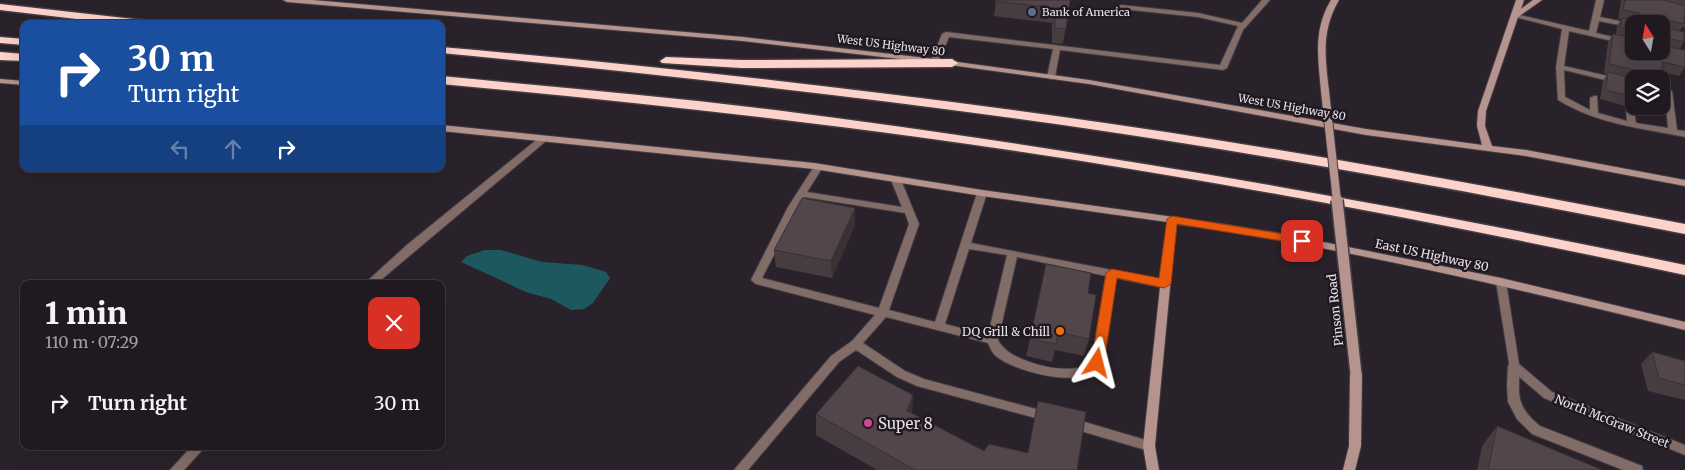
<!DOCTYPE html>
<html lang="en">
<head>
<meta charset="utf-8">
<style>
	body { margin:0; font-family:Merriweather,serif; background:#2d272d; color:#f1f3f6; height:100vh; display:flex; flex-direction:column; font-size:19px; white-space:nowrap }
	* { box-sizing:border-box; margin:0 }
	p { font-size:16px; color:#a2a1a5 }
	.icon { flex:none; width:28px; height:28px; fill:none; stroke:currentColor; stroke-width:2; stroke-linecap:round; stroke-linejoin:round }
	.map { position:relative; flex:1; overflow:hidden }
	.details { position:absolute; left:20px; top:280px; width:425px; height:170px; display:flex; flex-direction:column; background:#201a20; border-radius:10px; box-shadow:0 5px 20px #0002,0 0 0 1px #3d383e }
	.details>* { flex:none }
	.guide { position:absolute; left:20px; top:20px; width:425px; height:152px; border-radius:10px; box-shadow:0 5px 20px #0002,0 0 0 1px #3d383e; background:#1a4fa0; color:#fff; overflow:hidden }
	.needle { width:32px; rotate:349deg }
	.tools { position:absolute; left:1625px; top:15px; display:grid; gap:10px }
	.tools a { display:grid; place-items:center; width:45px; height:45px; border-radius:10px; background:#201a20; box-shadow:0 5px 20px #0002,0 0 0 1px #3d383e; font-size:25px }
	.pin { position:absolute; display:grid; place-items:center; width:42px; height:42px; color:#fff; margin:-21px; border-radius:10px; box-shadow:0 2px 8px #0006 }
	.me { position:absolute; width:55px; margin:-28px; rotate:9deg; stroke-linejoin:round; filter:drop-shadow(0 0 4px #0008) }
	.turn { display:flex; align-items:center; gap:18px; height:105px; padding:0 25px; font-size:22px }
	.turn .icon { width:65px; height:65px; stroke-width:2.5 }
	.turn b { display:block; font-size:35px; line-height:42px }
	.lanes { display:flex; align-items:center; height:48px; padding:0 25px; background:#0003; justify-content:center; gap:25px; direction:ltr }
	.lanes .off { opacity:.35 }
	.round { display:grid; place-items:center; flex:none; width:52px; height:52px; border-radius:10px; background:#2d272d }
	.overview { display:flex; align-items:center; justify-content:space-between; height:85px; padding:0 25px }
	h1 { font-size:30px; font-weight:800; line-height:38px }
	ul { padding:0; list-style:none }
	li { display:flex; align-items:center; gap:15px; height:75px; padding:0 25px }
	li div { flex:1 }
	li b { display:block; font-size:19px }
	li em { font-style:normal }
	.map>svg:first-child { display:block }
	.water { fill:#1c585d }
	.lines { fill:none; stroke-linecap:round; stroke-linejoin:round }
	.lane-casing { stroke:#443d44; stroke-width:2 }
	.street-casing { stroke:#443d44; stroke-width:2 }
	.secondary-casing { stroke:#443d44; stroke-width:2 }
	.highway-casing { stroke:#443d44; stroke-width:3 }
	.lane { fill:#816c68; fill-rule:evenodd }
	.street { fill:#816c68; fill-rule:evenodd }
	.secondary { fill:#b5948e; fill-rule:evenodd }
	.highway { fill:#fcd2ca; fill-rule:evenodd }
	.secondary-bridge-far1-casing { stroke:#443d44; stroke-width:10; stroke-linecap:butt }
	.secondary-bridge-casing { stroke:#443d44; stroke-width:14; stroke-linecap:butt }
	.secondary-bridge-far1 { stroke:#b5948e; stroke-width:8 }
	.secondary-bridge { stroke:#b5948e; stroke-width:11 }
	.wall { fill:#473c40; fill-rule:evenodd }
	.shaded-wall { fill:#393134 }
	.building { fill:#52464a; stroke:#393134 }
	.route { fill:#ea580c; stroke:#983908 }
	.service-dot { fill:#5c6f8a; stroke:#201921; stroke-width:2 }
	.food-dot { fill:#e8710a; stroke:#201921; stroke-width:2 }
	.hotel-dot { fill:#d1479c; stroke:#201921; stroke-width:2 }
	.labels { text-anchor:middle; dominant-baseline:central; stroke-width:5; stroke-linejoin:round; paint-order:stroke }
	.far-poi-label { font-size:11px; fill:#e7e2e7; stroke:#201921; text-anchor:start }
	.far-street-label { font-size:11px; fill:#e7e2e7; stroke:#201921 }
	.street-label { font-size:12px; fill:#e7e2e7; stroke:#201921 }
	.poi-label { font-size:12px; fill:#e7e2e7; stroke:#201921; text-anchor:end }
	.near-poi-label { font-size:15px; fill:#e7e2e7; stroke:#201921; text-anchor:start }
</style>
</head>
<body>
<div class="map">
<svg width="1685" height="470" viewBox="0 0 1685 470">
	<rect width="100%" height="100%" fill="#2a222a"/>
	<path class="water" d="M 485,250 L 501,250 L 542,262 L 583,265 L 606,272 L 610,278 L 593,303 L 584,309 L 571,310 L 551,299 L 526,292 L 461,262 L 467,256 Z"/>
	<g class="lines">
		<defs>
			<path id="lane" d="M 1262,0 L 1270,0 L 1243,30 L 1227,68 L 1223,70 L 1060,50 L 1055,77 L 1051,79 L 1047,77 L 1053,49 L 949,37 L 938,63 L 932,63 L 931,61 L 942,34 L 946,32 L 1220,65 L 1238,26 L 1198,17 L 1121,9 L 1117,7 L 1121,5 L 1198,13 L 1242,23 Z
				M 1596,0 L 1604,0 L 1600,17 L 1634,24 L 1634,28 L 1599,21 L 1596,33 L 1634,42 L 1634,46 L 1569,31 L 1564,66 L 1634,82 L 1634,87 L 1564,70 L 1565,97 L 1590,110 L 1590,98 L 1594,96 L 1597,96 L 1598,113 L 1627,121 L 1626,107 L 1630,104 L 1633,105 L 1636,123 L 1668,128 L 1665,95 L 1661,95 L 1661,90 L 1672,91 L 1677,130 L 1685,131 L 1685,137 C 1641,128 1597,124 1558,100 L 1556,67 L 1562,29 L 1511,16 L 1515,14 L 1589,31 Z
				M 543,136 L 547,139 L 546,141 L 376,284 L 364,284 L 408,244 L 540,137 Z
				M 818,164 L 823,167 L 807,192 L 902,207 L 891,180 L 896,177 L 901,180 L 919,224 L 889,310 L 935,322 L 977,193 L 982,190 L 987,193 L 971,243 L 1164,280 L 1168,281 L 1169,284 L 1168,287 L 1164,288 L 1116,278 C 1114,291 1106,359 1101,366 C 1084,390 1015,372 996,356 C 992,353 990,348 988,343 L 886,317 L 863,343 L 905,371 L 924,379 L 1051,413 L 1053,416 L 1051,419 L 1047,421 L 917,386 L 897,377 L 856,350 L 839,362 L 748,470 L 734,470 L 831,356 L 852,341 L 875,315 L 756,284 L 751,280 L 788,207 L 815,165 ZM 804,197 L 905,213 L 909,224 L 879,308 L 762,278 ZM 969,249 L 1007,255 L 988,335 L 945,324 ZM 1017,257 L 1106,276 L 1092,361 C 1087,364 1083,367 1077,368 C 1056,372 1008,361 998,340 Z
				M 1514,362 L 1518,363 L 1520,366 C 1518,396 1516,406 1540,426 L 1642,466 L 1643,470 L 1623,470 L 1532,434 L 1517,419 L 1508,402 L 1507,386 L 1508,366 L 1510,363 Z
				M 1071,418 L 1149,441 L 1153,442 L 1155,446 L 1153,450 L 1149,451 L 1067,427 L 1065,423 L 1067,419 Z
				M 192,446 L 206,446 L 184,470 L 170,470 Z"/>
			<path id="street" d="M 1501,278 L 1506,282 L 1519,364 L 1552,392 L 1685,445 L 1685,455 L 1544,398 L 1510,369 L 1496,282 Z"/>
			<path id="secondary" d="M 283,0 L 312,0 L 743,37 L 935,59 L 1089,80 L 1366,129 L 1482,145 L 1477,126 L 1478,111 L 1516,0 L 1524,0 L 1521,9 L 1533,0 L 1542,0 L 1518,17 L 1486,111 L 1485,126 L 1492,146 L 1526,150 L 1685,180 L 1685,186 L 1526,156 L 1366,135 L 1089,84 L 935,63 L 743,41 L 287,2 Z
				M 1331,0 L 1339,0 C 1321,31 1325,57 1329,91 L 1325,93 L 1321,91 C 1318,57 1313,30 1331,0 Z
				M 0,79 L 24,81 L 24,85 L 0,83 Z
				M 441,125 L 814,163 L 982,190 L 1216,223 L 1284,234 L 1501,278 L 1685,322 L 1685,330 C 1517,289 1348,248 1176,224 L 1155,446 L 1159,470 L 1147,470 L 1143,446 L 1167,222 L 982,196 L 814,169 L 441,131 Z
				M 1356,370 L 1360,371 L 1362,374 L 1361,446 L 1355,470 L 1343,470 L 1349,446 L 1350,374 L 1352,371 Z"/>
			<path id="highway" d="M 0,4 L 151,21 L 156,24 L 119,24 L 0,10 Z
				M 0,37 L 24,39 L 24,45 L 0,43 Z
				M 441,47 C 649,65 856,88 1063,117 C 1271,146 1478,184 1685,224 L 1685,234 C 1478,193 1271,155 1063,125 C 856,96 649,73 441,53 Z
				M 0,52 L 24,54 L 24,61 L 0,60 Z
				M 666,57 L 741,60 L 952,59 L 958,63 L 952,67 L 741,68 L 662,63 L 660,61 Z
				M 441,76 C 552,87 664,96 775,110 C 1080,149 1383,202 1685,265 L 1685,275 C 1433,221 1180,173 925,138 C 764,116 603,99 441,84 Z"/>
		</defs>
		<use href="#lane" class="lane-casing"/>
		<use href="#street" class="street-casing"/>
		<use href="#secondary" class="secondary-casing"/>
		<use href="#highway" class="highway-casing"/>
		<use href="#lane" class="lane"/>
		<use href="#street" class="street"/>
		<use href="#secondary" class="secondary"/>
		<use href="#highway" class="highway"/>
		<defs>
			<path id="secondary-bridge-far1" d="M 1325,91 L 1337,201"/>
			<path id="secondary-bridge" d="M 1337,200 L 1356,374"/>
		</defs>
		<use href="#secondary-bridge-far1" class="secondary-bridge-far1-casing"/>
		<use href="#secondary-bridge" class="secondary-bridge-casing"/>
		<use href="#secondary-bridge-far1" class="secondary-bridge-far1"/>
		<use href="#secondary-bridge" class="secondary-bridge"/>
	</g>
	<path class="wall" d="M 996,0 L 1070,0 L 1063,44 L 1052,43 L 1052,23 L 994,16 Z
		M 1621,0 L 1685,0 L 1685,28 L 1682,27 L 1680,31 L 1684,42 L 1680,49 L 1685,67 L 1679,76 L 1662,72 L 1661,104 L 1661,79 L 1634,79 L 1634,104 L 1631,102 L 1625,106 L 1600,99 L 1603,81 L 1607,74 L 1604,73 L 1608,42 L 1613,34 L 1616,34 L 1617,26 L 1621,19 L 1618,19 ZM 1634,24 L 1661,51 L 1634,51 Z
		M 1635,106 L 1660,106 L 1655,113 L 1635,108 Z
		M 855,208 L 855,225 L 832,278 L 776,267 L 774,250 Z
		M 1088,293 L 1089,339 L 1084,356 L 1055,350 L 1052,362 L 1026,356 L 1030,339 Z
		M 1652,352 L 1685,361 L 1685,400 L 1648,391 L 1641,364 Z
		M 913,395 L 912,413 L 984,451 L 1077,470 L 877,470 L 816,435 L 816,414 Z
		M 1497,426 L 1602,470 L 1477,470 L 1482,446 Z"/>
	<path class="shaded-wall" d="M 1667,38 L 1661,47 L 1661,41 Z
		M 1634,95 L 1634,97 L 1631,102 L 1625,106 L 1631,96 Z
		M 855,208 L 855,225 L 832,278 L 831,261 Z
		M 913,395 L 911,416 L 907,411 Z"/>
	<path class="building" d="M 996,0 L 1070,0 L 1066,29 L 1055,28 L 1055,8 L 995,1 Z
		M 1625,0 L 1663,0 L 1685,6 L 1684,24 L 1667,20 L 1665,22 L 1666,28 L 1684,32 L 1684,42 L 1667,38 L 1661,41 L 1661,24 L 1634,24 L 1634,30 L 1621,27 L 1622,18 L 1639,21 L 1641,19 L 1640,13 L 1623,10 Z
		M 1613,34 L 1634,38 L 1634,51 L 1661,51 L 1661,42 L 1663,46 L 1685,50 L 1685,67 L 1662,62 L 1662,104 L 1661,79 L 1641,79 L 1642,78 L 1640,71 L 1609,64 Z
		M 1608,72 L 1636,79 L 1634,79 L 1634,95 L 1631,96 L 1606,90 Z
		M 802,198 L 855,208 L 831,261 L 774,250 Z
		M 1046,264 L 1091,273 L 1088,293 L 1096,295 L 1089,339 L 1058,332 L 1056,344 L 1030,339 Z
		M 1652,352 L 1685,361 L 1685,385 L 1659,378 Z
		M 858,366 L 913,395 L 907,411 L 984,451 L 989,444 L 1028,453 L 1038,401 L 1086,412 L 1077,470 L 915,470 L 816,414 Z
		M 1497,426 L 1602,470 L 1488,470 Z"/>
	<path class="route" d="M 1172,216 L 1302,237 L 1308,241 L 1302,244 L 1177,224 L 1171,284 L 1164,288 L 1117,278 L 1104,363 L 1097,368 L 1092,367 L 1091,363 L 1106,273 L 1112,269 L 1159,278 L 1167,219 Z"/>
	<circle class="service-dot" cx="1032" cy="12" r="5"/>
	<circle class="food-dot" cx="1060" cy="331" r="5"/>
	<circle class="hotel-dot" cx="868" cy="423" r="5"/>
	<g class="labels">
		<g class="far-poi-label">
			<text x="1042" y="12">Bank of America</text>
		</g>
		<g class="far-street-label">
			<text transform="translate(891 45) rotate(7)">West US Highway 80</text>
			<text transform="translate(1292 107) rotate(10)">West US Highway 80</text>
		</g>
		<g class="street-label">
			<text transform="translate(1432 255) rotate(12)">East US Highway 80</text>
			<text transform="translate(1335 310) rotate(-96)">Pinson Road</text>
			<text transform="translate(1612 421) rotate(22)">North McGraw Street</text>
		</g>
		<g class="poi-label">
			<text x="1050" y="331">DQ Grill &amp; Chill</text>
		</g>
		<g class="near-poi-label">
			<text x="878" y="423">Super 8</text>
		</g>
	</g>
</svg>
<div class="tools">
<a><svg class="needle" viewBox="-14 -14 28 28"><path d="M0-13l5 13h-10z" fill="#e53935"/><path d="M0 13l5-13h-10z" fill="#a2a1a5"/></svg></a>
<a><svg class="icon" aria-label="layers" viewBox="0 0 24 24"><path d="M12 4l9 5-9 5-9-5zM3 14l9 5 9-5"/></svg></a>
</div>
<div class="pin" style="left:1302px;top:241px;background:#d93025"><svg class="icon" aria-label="arrive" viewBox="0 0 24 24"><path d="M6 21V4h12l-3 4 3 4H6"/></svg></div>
<svg class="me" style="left:1097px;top:363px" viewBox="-20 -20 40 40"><path d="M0-17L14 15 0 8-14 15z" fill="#ea580c" stroke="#fff" stroke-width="4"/></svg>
<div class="guide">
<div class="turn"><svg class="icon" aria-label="right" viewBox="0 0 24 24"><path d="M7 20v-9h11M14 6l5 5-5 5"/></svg><div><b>30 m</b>Turn right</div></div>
<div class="lanes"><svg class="icon off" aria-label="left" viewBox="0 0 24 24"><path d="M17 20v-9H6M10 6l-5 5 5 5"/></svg><svg class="icon off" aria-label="ahead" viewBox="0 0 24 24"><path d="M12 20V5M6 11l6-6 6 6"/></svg><svg class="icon" aria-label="right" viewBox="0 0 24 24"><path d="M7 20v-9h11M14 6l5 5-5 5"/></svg></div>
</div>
<section class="details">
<div class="overview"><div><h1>1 min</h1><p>110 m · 07:29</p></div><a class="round" style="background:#d93025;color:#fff"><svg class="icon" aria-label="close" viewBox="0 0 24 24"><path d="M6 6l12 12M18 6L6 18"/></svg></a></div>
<ul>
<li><svg class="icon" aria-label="right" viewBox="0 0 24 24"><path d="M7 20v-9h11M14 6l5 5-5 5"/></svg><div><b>Turn right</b></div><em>30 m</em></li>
</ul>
</section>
</div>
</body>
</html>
